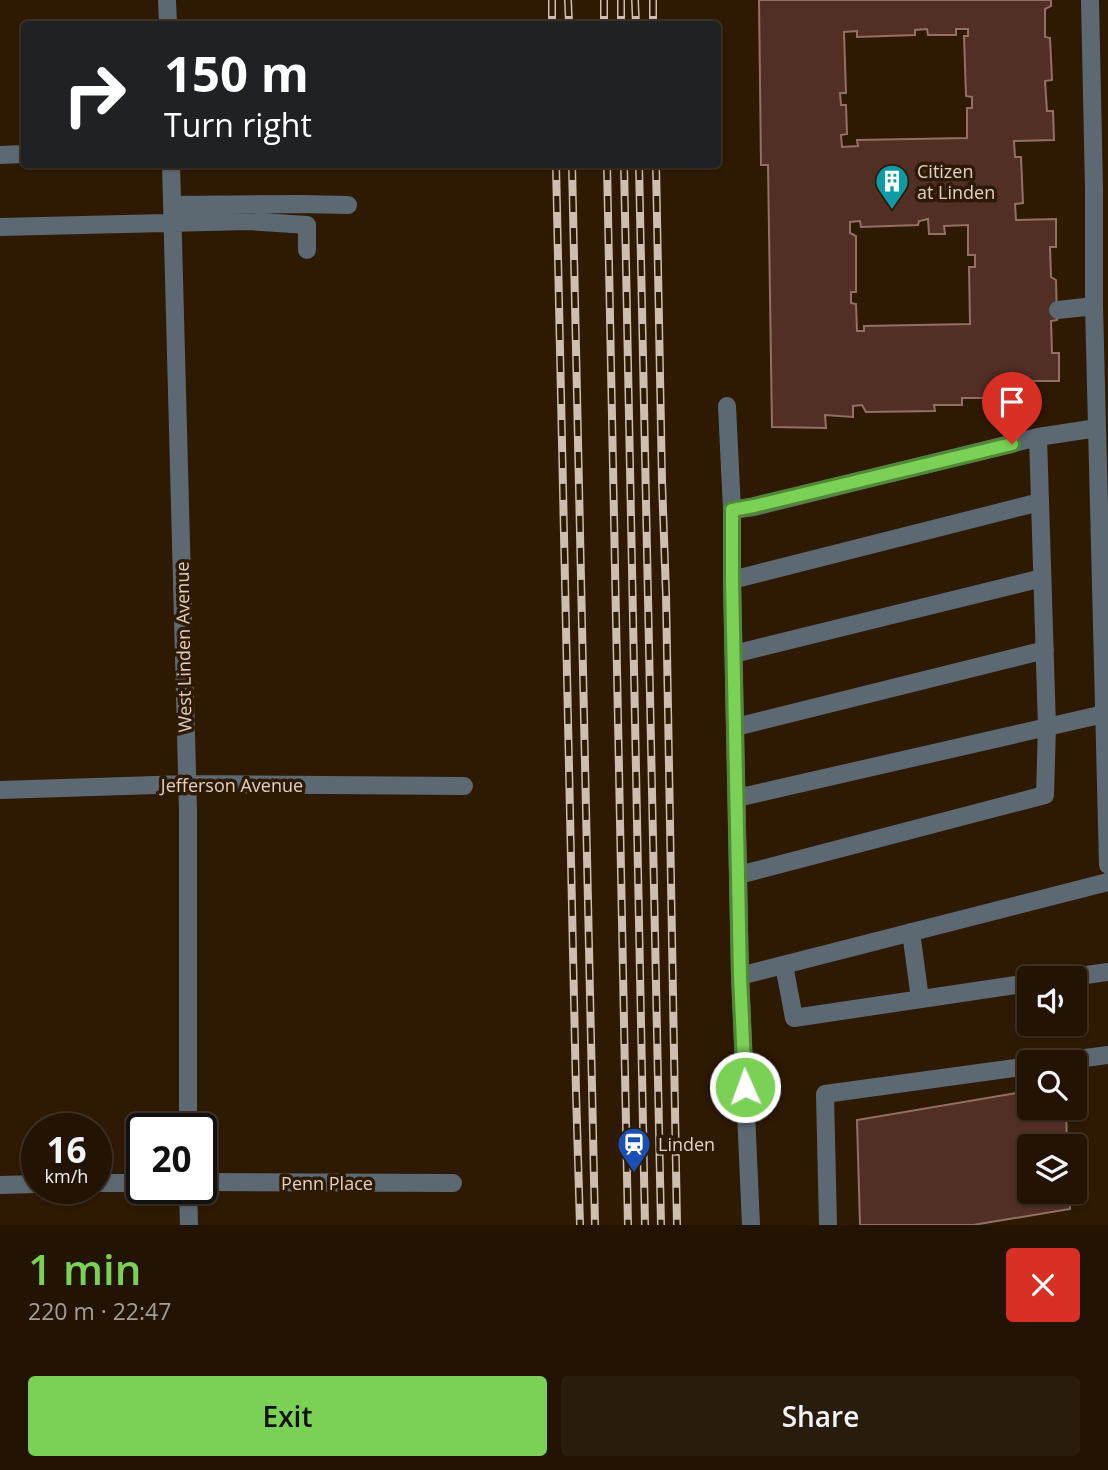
<!DOCTYPE html>
<html lang="en">
<head>
<meta charset="utf-8">
<style>
	body { margin:0; font-family:"Open Sans",sans-serif; background:#2a1c0c; color:#f1f3f6; height:100vh; display:flex; flex-direction:column; font-size:26px; white-space:nowrap }
	* { box-sizing:border-box; margin:0 }
	p { font-size:23px; color:#a29e99 }
	.icon { flex:none; width:38px; height:38px; fill:none; stroke:currentColor; stroke-width:2; stroke-linecap:round; stroke-linejoin:round }
	.map { position:relative; height:1225px; overflow:hidden }
	.panel { display:flex; flex-direction:column; background:#221302; flex:1 }
	.panel>* { flex:none }
	.guide { position:absolute; left:21px; top:21px; width:700px; height:147px; border-radius:7px; box-shadow:0 2px 5px #0004,0 0 0 2px #3f3224; background:#202124; color:#fff; overflow:hidden }
	.buttons { position:absolute; left:1017px; top:966px; display:grid; gap:14px }
	.buttons a { display:grid; place-items:center; width:70px; height:70px; border-radius:7px; background:#221302; box-shadow:0 2px 5px #0004,0 0 0 2px #3f3224; font-size:35px }
	.speed { position:absolute; left:21px; top:1113px; display:flex; gap:14px; font-size:35px; font-weight:700; text-align:center }
	.speed>* { display:grid; place-content:center; width:91px; height:91px; border-radius:50%; background:#221302; box-shadow:0 2px 5px #0004,0 0 0 2px #3f3224; line-height:1 }
	.speed small { font-size:18px; font-weight:400 }
	.speed .limit { border:4px solid #111; border-radius:10px; background:#fff; color:#111 }
	.pin { position:absolute; display:grid; place-items:center; width:60px; height:60px; color:#fff; margin:-72px -30px; border-radius:50% 50% 50% 0; rotate:-45deg; box-shadow:0 0 7px #0007 }
	.pin .icon { rotate:45deg }
	.me { position:absolute; width:77px; margin:-38px; rotate:358deg; stroke-linejoin:round; filter:drop-shadow(0 0 5px #0008) }
	.turn { display:flex; align-items:center; gap:24px; height:147px; padding:0 28px; font-size:32px }
	.turn .icon { width:91px; height:91px; stroke-width:2.5 }
	.turn b { display:block; font-size:49px; line-height:60px }
	.round { display:grid; place-items:center; flex:none; width:74px; height:74px; border-radius:7px; background:#2a1c0c }
	.headline { display:flex; align-items:center; justify-content:space-between; height:119px; padding:0 28px }
	h1 { font-size:42px; font-weight:600; line-height:52px; color:#7bd155 }
	.button { display:flex; gap:14px; margin-top:auto; padding:14px 28px }
	.button a { flex:1; height:80px; border-radius:7px; background:#7bd155; color:#111; font-size:28px; font-weight:600; line-height:80px; text-align:center }
	.button a+a { background:#2a1c0c; color:#f1f3f6 }
	.map>svg:first-child { display:block }
	.building { fill:#522f25; stroke:#936f65; stroke-width:2; fill-rule:evenodd }
	.lines { fill:none; stroke-linecap:round; stroke-linejoin:round }
	.minor { stroke:#5c6973; stroke-width:18 }
	.rail-casing { stroke:#cebeb0; stroke-width:8 }
	.rail { stroke:#2e1903; stroke-width:5; stroke-dasharray:16; stroke-linecap:butt }
	.route-casing { stroke:#508837; stroke-width:18 }
	.route { stroke:#7bd155; stroke-width:12 }
	.labels { text-anchor:middle; dominant-baseline:central; stroke-width:7; stroke-linejoin:round; paint-order:stroke }
	.poi-label { font-size:18px; fill:#e0d1c4; stroke:#2e1903; text-anchor:start }
	.street-label { font-size:18px; fill:#e0d1c4; stroke:#2e1903 }
</style>
</head>
<body>
<div class="map">
<svg width="1108" height="1225" viewBox="0 0 1108 1225">
	<rect width="100%" height="100%" fill="#2e1903"/>
	<path class="building" d="M 759,0 L 1051,0 L 1051,6 L 1045,9 L 1045,37 L 1050,38 L 1052,80 L 1045,81 L 1047,111 L 1053,111 L 1054,140 L 1014,141 L 1015,157 L 1021,157 L 1023,203 L 1015,204 L 1016,220 L 1056,219 L 1056,247 L 1050,247 L 1051,277 L 1056,280 L 1057,320 L 1051,321 L 1052,353 L 1059,353 L 1059,381 L 1020,381 L 1019,389 L 1010,388 L 1008,391 L 988,392 L 989,398 L 962,398 L 962,405 L 934,405 L 935,411 L 866,412 L 862,405 L 853,406 L 853,417 L 825,415 L 826,428 L 772,427 L 768,165 L 761,165 ZM 927,29 L 928,35 L 956,35 L 956,29 L 968,29 L 968,36 L 964,36 L 966,96 L 972,97 L 972,108 L 967,108 L 967,138 L 857,140 L 858,146 L 842,147 L 841,135 L 847,134 L 846,105 L 841,105 L 840,93 L 846,93 L 844,32 L 857,31 L 857,37 L 915,35 L 915,30 ZM 928,219 L 929,234 L 945,234 L 944,226 L 968,225 L 968,255 L 975,255 L 975,267 L 969,267 L 970,324 L 864,326 L 864,331 L 857,331 L 856,304 L 851,303 L 851,292 L 856,292 L 856,236 L 850,233 L 850,222 L 860,221 L 861,227 L 918,225 L 919,221 Z
		M 1029,1091 L 1029,1108 L 1066,1108 L 1067,1146 L 1029,1146 L 1029,1192 L 1069,1192 L 1070,1209 L 973,1225 L 860,1225 L 857,1120 Z"/>
	<g class="lines">
		<path class="minor" d="M 167,0 L 168,24
			M 1090,0 L 1094,189 L 1094,306 L 1108,865
			M 0,155 L 24,154
			M 171,164 L 188,810 L 188,1129
			M 172,205 L 301,204 L 348,205
			M 0,227 L 248,221 L 307,225 L 307,250
			M 1058,310 L 1094,306
			M 727,406 L 732,510
			M 732,580 L 1040,502
			M 734,654 L 1042,578
			M 736,727 L 1045,650
			M 0,790 L 187,784 L 464,786
			M 737,798 L 1104,714
			M 739,875 L 1045,795 L 1047,727 L 1038,437
			M 911,932 L 920,999
			M 784,965 L 794,1018 L 1029,983
			M 740,976 L 1108,882
			M 1065,978 L 1108,972
			M 1055,1062 L 1108,1055
			M 201,1182 L 453,1183
			M 96,1183 L 142,1183
			M 0,1185 L 37,1184
			M 188,1188 L 189,1225
			M 751,1225 L 740,976 L 732,580 L 732,510 L 754,507 L 1038,437 L 1097,428
			M 828,1225 L 825,1094 L 1029,1066"/>
		<defs>
			<path id="rail" d="M 552,0 L 552,24
				M 568,0 L 569,24
				M 604,0 L 604,24
				M 621,0 L 621,24
				M 635,0 L 636,24
				M 653,0 L 653,24
				M 556,164 L 576,1092 L 580,1225
				M 572,164 L 595,1225
				M 607,164 L 628,1225
				M 624,164 L 645,1225
				M 639,164 L 661,1225
				M 656,164 L 662,481 L 666,594 L 677,1225"/>
		</defs>
		<use href="#rail" class="rail-casing"/>
		<use href="#rail" class="rail"/>
	</g>
	<g class="lines">
		<defs>
			<path id="route" d="M 745,1087 L 740,976 L 732,580 L 732,510 L 754,506 L 1012,444"/>
		</defs>
		<use href="#route" class="route-casing"/>
		<use href="#route" class="route"/>
	</g>
	<defs>
		<symbol id="building-pin" viewBox="-11 -11 22 30"><path d="M0 17L-7.5 6A9.5 9.5 0 1 1 7.5 6Z" fill="#0f9aa8" stroke="#2e1903"/><path d="M-4-6H4V6H1V3H-1V6H-4ZM-2.5-4.3h1.7v1.8h-1.7ZM.8-4.3h1.7v1.8H.8ZM-2.5-1h1.7V.8h-1.7ZM.8-1h1.7V.8H.8Z" fill="#fff"/></symbol>
		<symbol id="station-pin" viewBox="-11 -11 22 30"><path d="M0 17L-7.5 6A9.5 9.5 0 1 1 7.5 6Z" fill="#1a4fb4" stroke="#2e1903"/><path d="M-3-6H3Q5-6 5-4V2Q5 4 3 4L4.5 6H3L1.5 4h-3L-3 6H-4.5L-3 4Q-5 4-5 2V-4Q-5-6-3-6ZM-3.5-4v3h7v-3ZM-3.5 1v1.5H-2V1ZM2 1v1.5H3.5V1Z" fill="#fff"/></symbol>
	</defs>
	<g fill-rule="evenodd">
		<use href="#building-pin" x="873" y="162" width="38" height="52"/>
		<use href="#station-pin" x="615" y="1125" width="38" height="52"/>
	</g>
	<g class="labels">
		<g class="poi-label">
			<text x="917" y="171">Citizen<tspan x="917" dy="21">at Linden</tspan></text>
			<text x="658" y="1144">Linden</text>
		</g>
		<g class="street-label">
			<text transform="translate(183 647) rotate(-91)">West Linden Avenue</text>
			<text x="232" y="785">Jefferson Avenue</text>
			<text x="327" y="1183">Penn Place</text>
		</g>
	</g>
</svg>
<div class="buttons">
<a><svg class="icon" aria-label="sound" viewBox="0 0 24 24"><path d="M4 9h4l5-4v14l-5-4H4zM17 9q2 3 0 6"/></svg></a>
<a><svg class="icon" aria-label="search" viewBox="0 0 24 24"><circle cx="10" cy="10" r="6"/><path d="M15 15l6 6"/></svg></a>
<a><svg class="icon" aria-label="layers" viewBox="0 0 24 24"><path d="M12 4l9 5-9 5-9-5zM3 14l9 5 9-5"/></svg></a>
</div>
<div class="speed"><div>16<small>km/h</small></div><div class="limit">20</div></div>
<div class="pin" style="left:1012px;top:444px;background:#d93025"><svg class="icon" aria-label="arrive" viewBox="0 0 24 24"><path d="M6 21V4h12l-3 4 3 4H6"/></svg></div>
<svg class="me" style="left:745px;top:1087px" viewBox="-20 -20 40 40"><circle r="17" fill="#7bd155" stroke="#fff" stroke-width="3"/><path d="M0-11L8 9 0 5-8 9z" fill="#fff"/></svg>
<div class="guide">
<div class="turn"><svg class="icon" aria-label="right" viewBox="0 0 24 24"><path d="M7 20v-9h11M14 6l5 5-5 5"/></svg><div><b>150 m</b>Turn right</div></div>
</div>
</div>
<section class="panel">
<div class="headline"><div><h1>1 min</h1><p>220 m · 22:47</p></div><a class="round" style="background:#d93025;color:#fff"><svg class="icon" aria-label="close" viewBox="0 0 24 24"><path d="M6 6l12 12M18 6L6 18"/></svg></a></div>
<div class="button"><a>Exit</a><a>Share</a></div>
</section>
</body>
</html>
